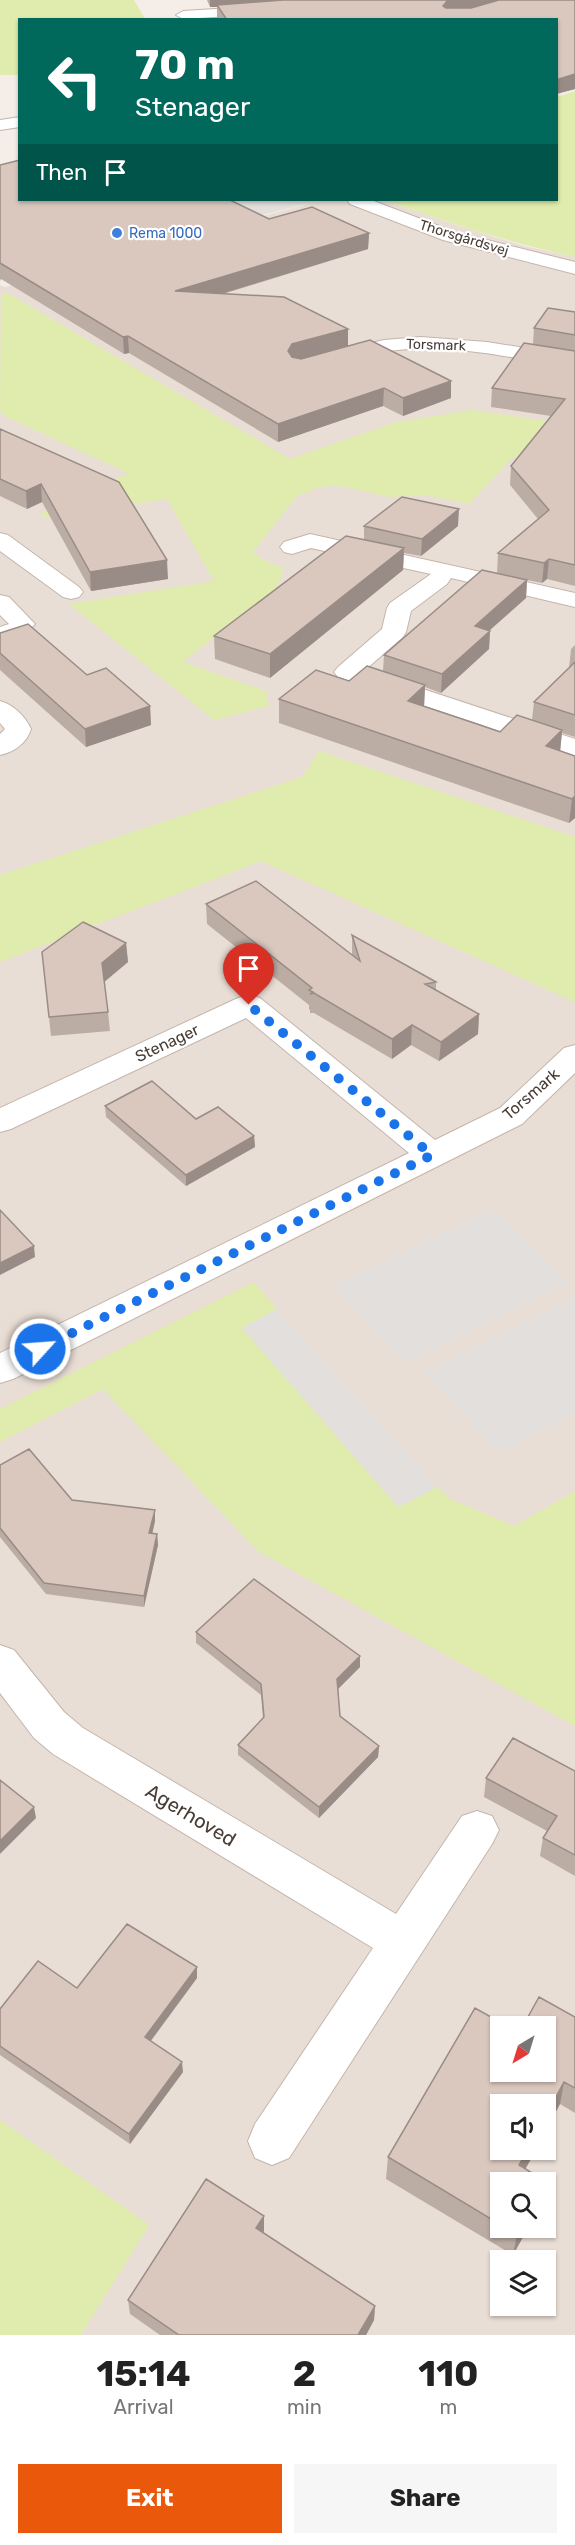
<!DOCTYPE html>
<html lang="en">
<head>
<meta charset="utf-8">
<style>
	body { margin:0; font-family:Rubik,sans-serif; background:#f6f6f6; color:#222; height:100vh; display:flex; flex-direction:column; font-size:22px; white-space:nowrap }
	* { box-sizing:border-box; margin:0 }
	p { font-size:20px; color:#767676 }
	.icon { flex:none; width:33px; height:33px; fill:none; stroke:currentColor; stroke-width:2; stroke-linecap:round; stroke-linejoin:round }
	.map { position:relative; height:2335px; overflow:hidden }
	.sheet { display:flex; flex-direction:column; background:#fff; flex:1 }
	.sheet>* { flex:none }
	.top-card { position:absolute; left:18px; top:18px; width:540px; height:183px; border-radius:0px; box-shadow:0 2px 4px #0004; background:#00695c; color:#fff; overflow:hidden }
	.needle { width:39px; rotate:218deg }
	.fabs { position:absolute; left:490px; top:2016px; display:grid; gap:12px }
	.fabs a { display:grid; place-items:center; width:66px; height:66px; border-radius:0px; background:#fff; box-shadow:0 2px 4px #0004; font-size:30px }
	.pin { position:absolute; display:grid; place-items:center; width:51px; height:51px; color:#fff; margin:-62px -26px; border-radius:50% 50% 50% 0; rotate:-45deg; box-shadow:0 0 6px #0007 }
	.pin .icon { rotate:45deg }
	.me { position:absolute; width:66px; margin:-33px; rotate:64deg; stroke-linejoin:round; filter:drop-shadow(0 0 4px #0008) }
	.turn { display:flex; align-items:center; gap:21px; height:126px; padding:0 18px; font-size:27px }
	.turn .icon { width:78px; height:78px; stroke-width:2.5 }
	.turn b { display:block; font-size:42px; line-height:51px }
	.then { display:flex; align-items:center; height:57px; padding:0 18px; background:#0003; gap:12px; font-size:22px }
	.eta { display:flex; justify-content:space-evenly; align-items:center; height:102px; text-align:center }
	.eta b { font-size:36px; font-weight:700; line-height:42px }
	.action { display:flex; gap:12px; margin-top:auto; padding:12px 18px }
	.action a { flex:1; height:69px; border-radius:0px; background:#ea580c; color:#fff; font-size:24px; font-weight:700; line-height:69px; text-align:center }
	.action a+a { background:#f6f6f6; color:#222 }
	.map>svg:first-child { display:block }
	.residential { fill:#e9ded5; fill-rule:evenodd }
	.green { fill:#e0ecad }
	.parking { fill:#e3dfdc }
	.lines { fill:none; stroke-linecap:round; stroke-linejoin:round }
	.minor-casing { stroke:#c4b5ac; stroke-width:2 }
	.minor { fill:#fff; fill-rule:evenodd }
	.wall { fill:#bbaca4 }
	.shaded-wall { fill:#998c86 }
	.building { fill:#dac8bf; stroke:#998c86; stroke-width:1.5 }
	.route { stroke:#1a73e8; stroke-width:10; stroke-dasharray:0 18 }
	.shop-dot { fill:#3f7fe0; stroke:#fff; stroke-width:2 }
	.labels { text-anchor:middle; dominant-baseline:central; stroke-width:4.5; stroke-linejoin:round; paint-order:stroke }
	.far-shop-label { font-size:14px; fill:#366cbe; stroke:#fff; text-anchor:start }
	.far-street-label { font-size:14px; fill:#493c35; stroke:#fff }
	.street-label { font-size:16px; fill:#493c35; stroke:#fff }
	.near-street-label { font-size:20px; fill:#493c35; stroke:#fff }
</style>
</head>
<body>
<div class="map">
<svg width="575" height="2335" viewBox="0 0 575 2335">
	<rect width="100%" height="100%" fill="#f5ede7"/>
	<path class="residential" d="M 321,200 L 385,200 L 444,221 L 524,246 L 575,257 L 575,2335 L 0,2335 L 0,285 L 5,287 ZM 501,2026 L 546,2026 L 546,2072 L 501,2072 ZM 501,2104 L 546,2104 L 546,2150 L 501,2150 ZM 501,2182 L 546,2182 L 546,2228 L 501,2228 ZM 501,2260 L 546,2260 L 546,2306 L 501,2306 Z"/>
	<path class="green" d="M 0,0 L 134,0 L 145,19 L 20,20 L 19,75 L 0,75 Z
		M 575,91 L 575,257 C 510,243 448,223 385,200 L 556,200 L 557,97 Z
		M 1,293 L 9,294 L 290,459 L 396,422 L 473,410 L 575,425 L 575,469 L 513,457 L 469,504 L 424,495 L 389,497 L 336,485 L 317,488 L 297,496 L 253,552 L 265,561 L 284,568 L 277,587 L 183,662 L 266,691 L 269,706 L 214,720 L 69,604 L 214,581 L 167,499 L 45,518 L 40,515 L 128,473 L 7,417 L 0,411 Z
		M 319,751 L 575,837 L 575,1002 L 261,861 L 0,962 L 0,875 L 302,777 Z
		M 254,1282 L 277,1309 L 242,1328 L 398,1507 L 437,1487 L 450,1499 L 514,1526 L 575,1491 L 575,1726 L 259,1552 L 103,1389 L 0,1442 L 0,1409 Z
		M 0,2120 L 149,2225 L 81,2335 L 0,2335 Z"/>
	<path class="parking" d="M 203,200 L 320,200 L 244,220 Z
		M 493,1209 L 568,1282 L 405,1363 L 332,1286 Z
		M 575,1296 L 575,1412 L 499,1453 L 424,1372 Z
		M 277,1309 L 277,1310 L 437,1487 L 399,1507 L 242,1328 Z"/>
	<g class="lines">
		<defs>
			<path id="minor" d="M 296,0 L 320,0 L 318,3 L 278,13 L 183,19 L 176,15 L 183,11 L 278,5 Z
				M 20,117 L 20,127 L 0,130 L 0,120 Z
				M 347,200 L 371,200 L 455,232 L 575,262 L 575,274 L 443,240 L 350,204 Z
				M 421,337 L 487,342 L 575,356 L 575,368 C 517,359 457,344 397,350 C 378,352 358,358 339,362 L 332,360 L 329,356 L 332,352 L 384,340 Z
				M 0,533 L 8,535 L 79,587 L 83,592 L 79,597 L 71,599 L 63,597 L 0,551 Z
				M 310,534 L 575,593 L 575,607 L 451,578 L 447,584 L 411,611 L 406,632 L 403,637 L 365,670 L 575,739 L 575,756 L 338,677 L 334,672 L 338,667 L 382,629 L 387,608 L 390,603 L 431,574 L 311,548 L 292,554 L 284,552 L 280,547 L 284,542 Z
				M 0,595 L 9,597 L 35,624 L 26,634 L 0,643 L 0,627 L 9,624 L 0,615 Z
				M 0,701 C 14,705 25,716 31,729 C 27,743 14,752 0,755 L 0,734 L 5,729 L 0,723 Z
				M 249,995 L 260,998 L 435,1140 L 500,1108 L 564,1048 L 575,1045 L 575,1073 L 522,1124 L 13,1379 L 0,1383 L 0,1353 L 409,1153 L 246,1018 L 11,1129 L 0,1132 L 0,1108 L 238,998 Z
				M 0,1645 L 14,1650 L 64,1712 L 83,1728 L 396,1914 L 462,1816 L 477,1811 L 492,1816 L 499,1830 L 492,1844 L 289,2158 L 272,2165 L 255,2158 L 248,2141 L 255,2124 L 373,1948 L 53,1754 L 34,1738 L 0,1693 Z"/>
		</defs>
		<use href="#minor" class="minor-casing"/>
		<use href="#minor" class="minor"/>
	</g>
	<path class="wall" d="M 207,0 L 575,0 L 575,89 L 556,94 L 556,20 L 217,20 L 217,7 L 210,7 Z
		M 0,165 L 20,200 L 269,219 L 369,233 L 368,249 L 223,294 L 348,329 L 348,346 L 451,381 L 451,398 L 403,416 L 383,406 L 278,442 L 129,353 L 124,354 L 1,279 L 0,281 Z
		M 575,312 L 575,586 L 547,579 L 542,583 L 527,580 L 526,598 L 490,630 L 489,649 L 441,693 L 425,687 L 424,706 L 500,732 L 532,720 L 534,702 L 569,668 L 571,649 L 575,645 L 575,737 L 562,733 L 560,751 L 575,756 L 575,818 L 569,823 L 279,723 L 279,699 L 383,671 L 384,655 L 497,573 L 498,553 L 538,519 L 510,485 L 511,466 L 551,416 L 491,407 L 492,388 L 533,344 L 534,328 Z
		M 0,429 L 168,579 L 91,591 L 42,502 L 27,509 L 0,496 Z
		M 364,526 L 458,526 L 421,556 L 404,553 L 403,570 L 270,678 L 215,659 L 214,636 L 364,539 Z
		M 0,633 L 87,675 L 150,706 L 151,725 L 86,747 L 0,670 Z
		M 206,904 L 352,955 L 352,935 L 436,982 L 436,990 L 479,1014 L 478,1034 L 439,1061 L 411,1045 L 392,1059 L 314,1013 L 310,1013 L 310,1010 L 309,1009 L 309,1005 L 207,924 Z
		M 126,943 L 128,962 L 104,982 L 108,1012 L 110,1031 L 51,1036 L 42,952 Z
		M 105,1106 L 254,1136 L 255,1147 L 186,1186 L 106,1117 Z
		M 0,1465 L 72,1500 L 155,1510 L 155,1521 L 152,1533 L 157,1534 L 158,1545 L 144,1607 L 46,1594 L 0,1537 Z
		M 196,1632 L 360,1656 L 360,1667 L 338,1689 L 340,1716 L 379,1746 L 378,1757 L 319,1818 L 238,1755 L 238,1745 L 263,1718 L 261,1695 L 196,1643 Z
		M 575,1771 L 575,1876 L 540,1856 L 543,1838 L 547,1831 L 484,1797 L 486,1778 Z
		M 197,1967 L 197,1978 L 151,2041 L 183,2072 L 130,2144 L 0,2055 L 0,2009 L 77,1988 Z
		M 575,2017 L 575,2113 L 560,2104 L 546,2130 L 546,2104 L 501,2150 L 536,2150 L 525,2169 L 545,2181 L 544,2182 L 501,2182 L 501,2228 L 528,2228 L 513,2255 L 386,2179 L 388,2157 Z
		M 264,2216 L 264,2231 L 263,2233 L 375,2306 L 374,2320 L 366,2335 L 160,2335 L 130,2314 L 128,2300 Z"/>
	<path class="shaded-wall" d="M 210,0 L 288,0 L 217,5 L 217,7 L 210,7 Z
		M 449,0 L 500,0 L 446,15 L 443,6 L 447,1 Z
		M 575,74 L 575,89 L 556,94 L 556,80 Z
		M 369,233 L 368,249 L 175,308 L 175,291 Z
		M 348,329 L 348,346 L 292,362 L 288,351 L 292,344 Z
		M 128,336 L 129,353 L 124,354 L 123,337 Z
		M 451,381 L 451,398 L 403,416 L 403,398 Z
		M 384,388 L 383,406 L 278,442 L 278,424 Z
		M 41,484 L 42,502 L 27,509 L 26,491 Z
		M 459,509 L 458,526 L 421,556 L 422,539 Z
		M 404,548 L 403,570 L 270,678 L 270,654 Z
		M 549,559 L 547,579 L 542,583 L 544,563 Z
		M 167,560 L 168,579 L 91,591 L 90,572 Z
		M 527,580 L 526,598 L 474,644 L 475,626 Z
		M 490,631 L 489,649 L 441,693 L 442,674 Z
		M 425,685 L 424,708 L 408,701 Z
		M 150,706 L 151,725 L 86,747 L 85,729 Z
		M 562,730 L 560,753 L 546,746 Z
		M 575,796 L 575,818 L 569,823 L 572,799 Z
		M 126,943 L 128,962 L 103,983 L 102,963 Z
		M 479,1014 L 478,1034 L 439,1061 L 441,1042 Z
		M 412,1025 L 411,1045 L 392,1059 L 392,1039 Z
		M 254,1136 L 255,1147 L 186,1186 L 186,1175 Z
		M 34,1246 L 35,1257 L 0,1275 L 0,1263 Z
		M 155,1510 L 155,1521 L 150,1544 L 149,1533 Z
		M 157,1534 L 158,1545 L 144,1607 L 144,1596 Z
		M 360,1656 L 360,1667 L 337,1690 L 337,1679 Z
		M 379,1746 L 378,1757 L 319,1818 L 319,1807 Z
		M 34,1807 L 36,1818 L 0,1854 L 0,1841 Z
		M 197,1967 L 197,1978 L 146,2047 L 145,2037 Z
		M 182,2062 L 183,2072 L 130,2144 L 129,2134 Z
		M 564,2082 L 560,2104 L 546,2130 L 546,2115 Z
		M 528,2150 L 536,2150 L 518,2182 L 519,2165 Z
		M 264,2216 L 264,2231 L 257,2243 L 256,2228 Z
		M 521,2228 L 528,2228 L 513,2255 L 517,2234 Z
		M 375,2306 L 374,2320 L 366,2335 L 358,2335 Z"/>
	<path class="building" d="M 283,0 L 449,0 L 447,1 L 443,6 L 446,8 L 471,8 L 499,0 L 575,0 L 575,74 L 556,80 L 556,20 L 227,20 L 217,5 Z
		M 20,160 L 20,200 L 230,200 L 269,219 L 312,207 L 369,233 L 175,291 L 284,297 L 348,329 L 292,344 L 288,351 L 292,357 L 301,359 L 370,340 L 451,381 L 403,398 L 384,388 L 278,424 L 128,336 L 123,337 L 0,263 L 0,165 Z
		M 548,308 L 575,312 L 575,335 L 534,328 Z
		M 524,343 L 575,351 L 575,565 L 549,559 L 544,563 L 498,553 L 549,510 L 511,466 L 565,399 L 492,388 Z
		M 0,429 L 119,482 L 167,560 L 90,572 L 41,484 L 26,491 L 0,479 Z
		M 402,497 L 459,509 L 422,539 L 364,526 Z
		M 346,536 L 404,548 L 270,654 L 214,636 Z
		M 482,570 L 527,580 L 475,626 L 490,631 L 442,674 L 384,655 Z
		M 28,624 L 87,675 L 106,668 L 150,706 L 85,729 L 0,653 L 0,633 Z
		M 575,662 L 575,715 L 534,702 Z
		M 367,666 L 425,685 L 408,701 L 480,725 L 500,732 L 517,715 L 562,730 L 546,746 L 575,756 L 575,796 L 572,799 L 279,699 L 316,670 L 349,681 Z
		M 256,881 L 360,961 L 352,935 L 436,982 L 425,984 L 479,1014 L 441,1042 L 412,1025 L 392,1039 L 314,993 L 310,994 L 313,992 L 309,990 L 312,988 L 206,904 Z
		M 83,922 L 126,943 L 102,963 L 108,1012 L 49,1017 L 42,952 Z
		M 152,1081 L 196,1119 L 218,1107 L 254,1136 L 186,1175 L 105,1106 Z
		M 0,1210 L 34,1246 L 0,1263 Z
		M 29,1449 L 72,1500 L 155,1510 L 149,1533 L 157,1534 L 144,1596 L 44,1583 L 0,1528 L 0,1465 Z
		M 254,1579 L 360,1656 L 337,1679 L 340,1716 L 379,1746 L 319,1807 L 238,1745 L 264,1717 L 261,1684 L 196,1632 Z
		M 513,1738 L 575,1771 L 575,1855 L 543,1838 L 557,1816 L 486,1778 Z
		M 0,1780 L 34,1807 L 0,1841 Z
		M 127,1924 L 197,1967 L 145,2037 L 182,2062 L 129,2134 L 0,2046 L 0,2009 L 38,1961 L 77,1988 Z
		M 539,1997 L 575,2017 L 575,2088 L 564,2082 L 546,2115 L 546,2104 L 501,2104 L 501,2150 L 528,2150 L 519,2165 L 545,2181 L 544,2182 L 501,2182 L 501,2225 L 388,2157 L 475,2008 L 507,2026 L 501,2026 L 501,2072 L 546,2072 L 546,2026 L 523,2026 Z
		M 206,2179 L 264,2216 L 256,2228 L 375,2306 L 358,2335 L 179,2335 L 128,2300 Z
		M 506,2228 L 521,2228 L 517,2234 Z"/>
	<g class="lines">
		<path class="route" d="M 40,1349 L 432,1155 L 249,1005"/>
	</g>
	<circle class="shop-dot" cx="117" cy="233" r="6"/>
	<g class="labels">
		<g class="far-shop-label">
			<text x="129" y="233">Rema 1000</text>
		</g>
		<g class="far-street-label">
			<text transform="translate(464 238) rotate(17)">Thorsgårdsvej</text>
			<text transform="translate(436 345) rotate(2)">Torsmark</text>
		</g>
		<g class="street-label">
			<text transform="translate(167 1043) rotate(-25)">Stenager</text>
			<text transform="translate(531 1094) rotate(-41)">Torsmark</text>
		</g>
		<g class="near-street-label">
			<text transform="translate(191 1815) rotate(31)">Agerhoved</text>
		</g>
	</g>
</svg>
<div class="fabs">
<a><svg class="needle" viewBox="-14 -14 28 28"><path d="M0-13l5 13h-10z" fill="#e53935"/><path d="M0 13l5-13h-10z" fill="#767676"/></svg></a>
<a><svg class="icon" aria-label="sound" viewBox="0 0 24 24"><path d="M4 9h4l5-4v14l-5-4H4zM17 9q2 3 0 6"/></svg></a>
<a><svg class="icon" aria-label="search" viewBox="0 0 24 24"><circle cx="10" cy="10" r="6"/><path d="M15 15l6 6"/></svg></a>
<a><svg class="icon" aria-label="layers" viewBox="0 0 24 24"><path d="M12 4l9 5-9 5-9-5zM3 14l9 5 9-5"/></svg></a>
</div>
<div class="pin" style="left:249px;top:1005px;background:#d93025"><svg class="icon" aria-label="arrive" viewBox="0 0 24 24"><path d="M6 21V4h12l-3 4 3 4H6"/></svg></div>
<svg class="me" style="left:40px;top:1349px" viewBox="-20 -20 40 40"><circle r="17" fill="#1a73e8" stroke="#fff" stroke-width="3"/><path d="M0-11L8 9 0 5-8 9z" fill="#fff"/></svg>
<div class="top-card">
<div class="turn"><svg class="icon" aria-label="left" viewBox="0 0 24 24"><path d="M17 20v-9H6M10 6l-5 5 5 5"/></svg><div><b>70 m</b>Stenager</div></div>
<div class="then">Then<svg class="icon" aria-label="arrive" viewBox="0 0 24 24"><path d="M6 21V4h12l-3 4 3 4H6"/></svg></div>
</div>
</div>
<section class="sheet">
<div class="eta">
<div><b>15:14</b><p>Arrival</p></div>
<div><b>2</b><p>min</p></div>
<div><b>110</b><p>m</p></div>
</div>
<div class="action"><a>Exit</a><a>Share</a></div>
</section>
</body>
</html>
